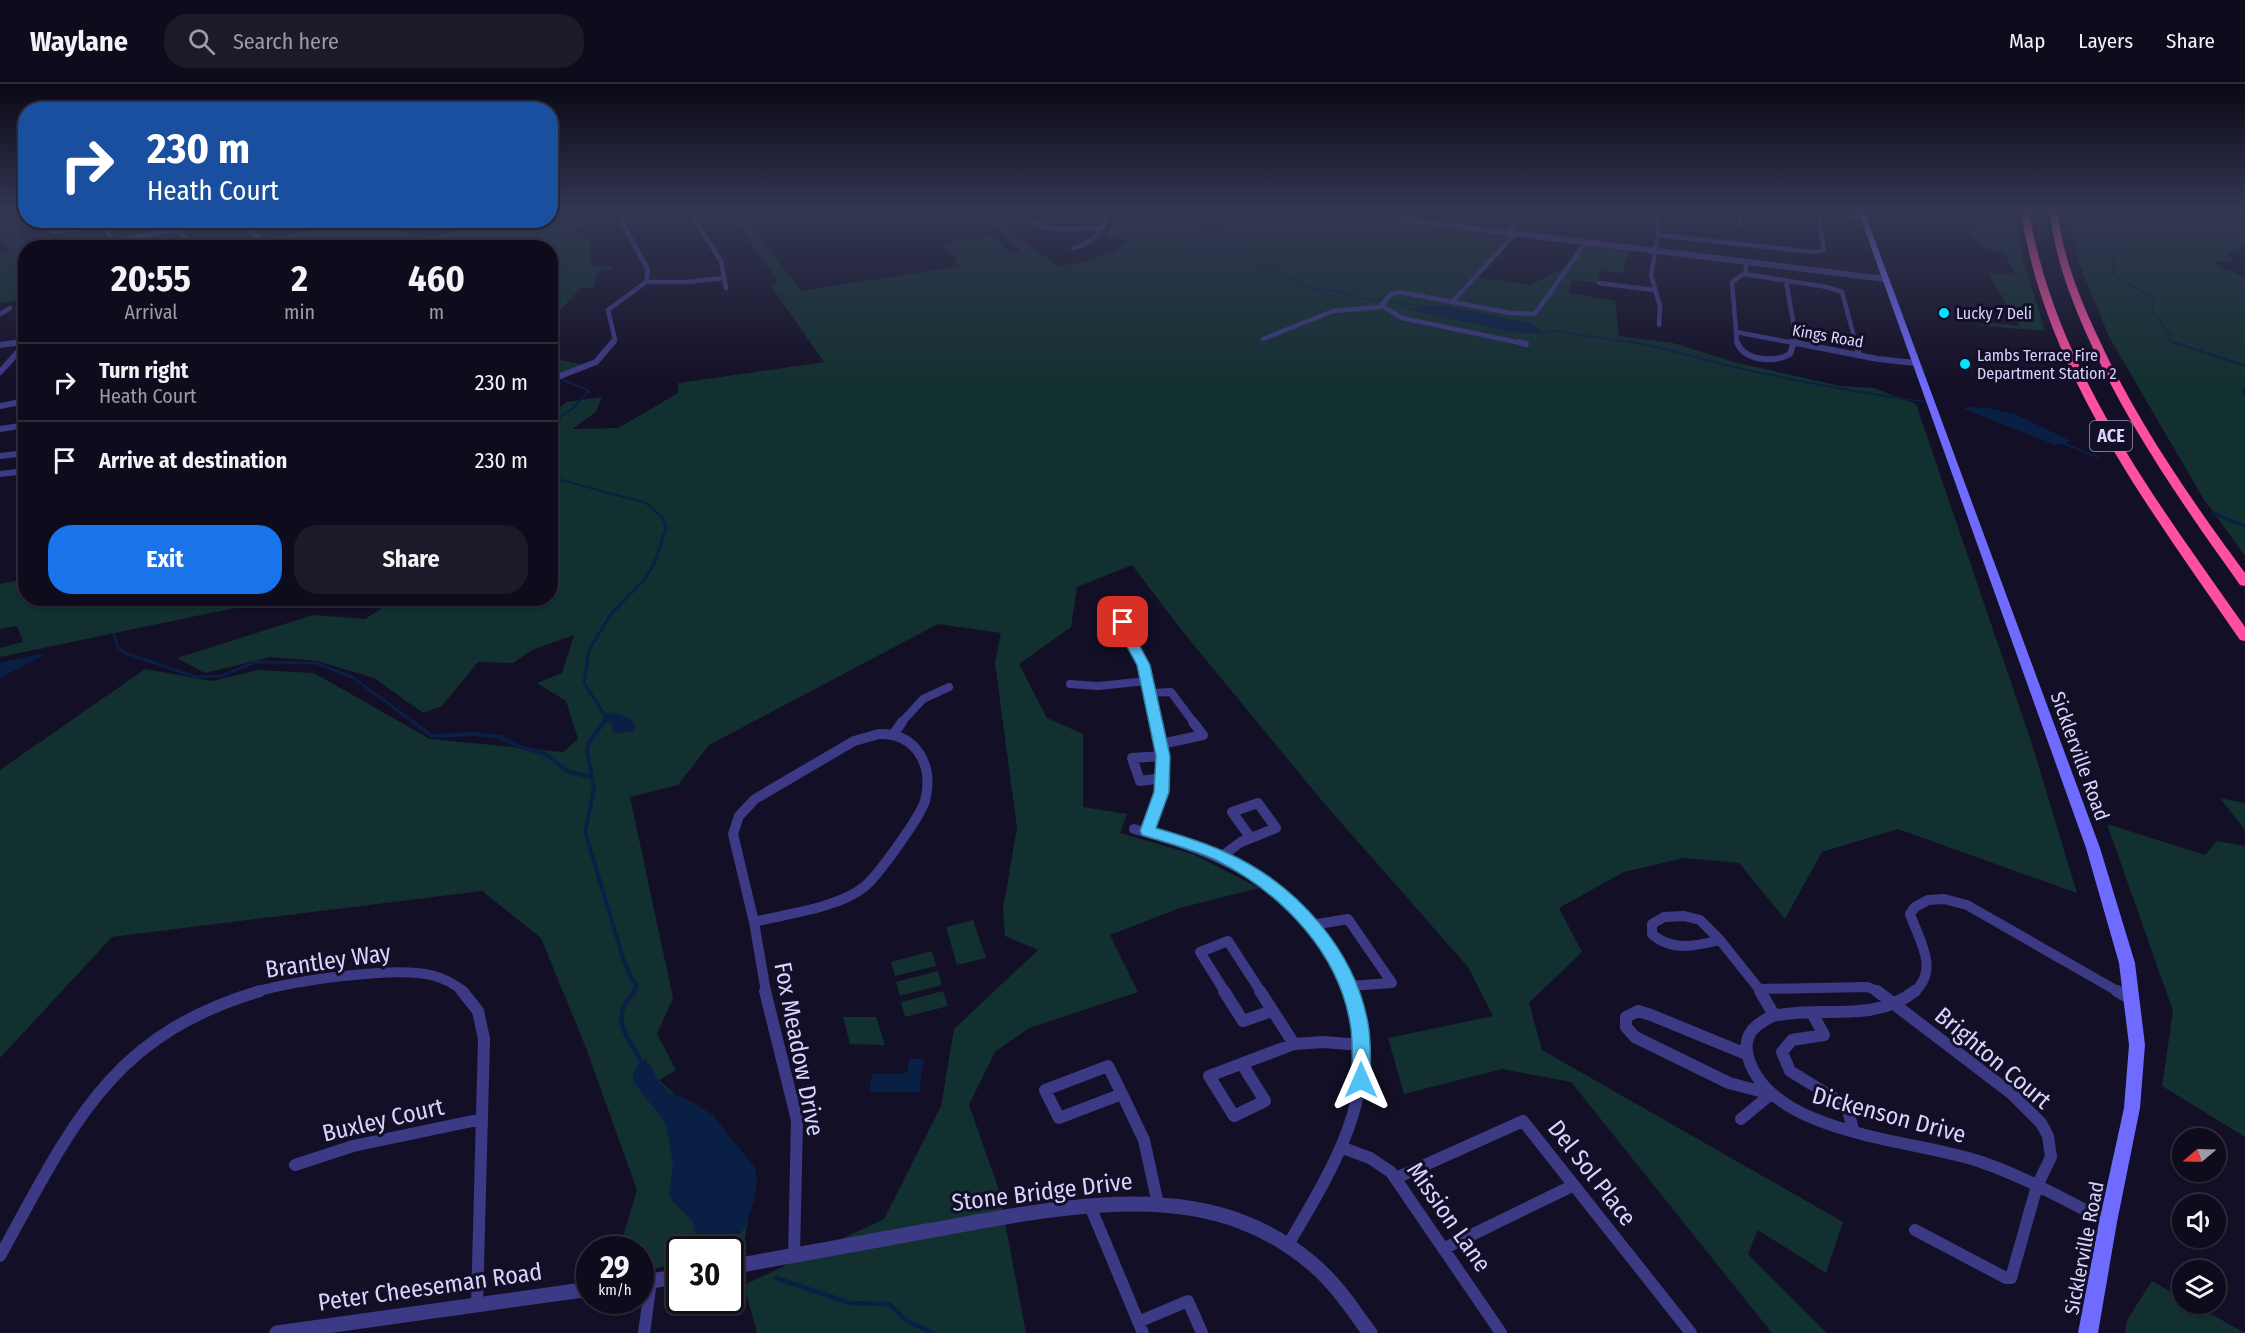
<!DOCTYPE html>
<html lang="en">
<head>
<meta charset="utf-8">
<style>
	body { margin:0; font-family:"Fira Sans Condensed",sans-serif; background:#1c1929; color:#f1f3f6; height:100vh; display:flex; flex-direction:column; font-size:22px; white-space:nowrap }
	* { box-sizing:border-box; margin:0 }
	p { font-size:20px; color:#9b9ba3 }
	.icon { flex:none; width:33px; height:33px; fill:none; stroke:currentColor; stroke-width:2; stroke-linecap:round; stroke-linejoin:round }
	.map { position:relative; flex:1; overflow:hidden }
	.details { position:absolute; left:18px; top:156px; width:540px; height:366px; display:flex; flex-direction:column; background:#0e0b1c; border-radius:24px; box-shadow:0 2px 4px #0004,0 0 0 2px #2e2b3b }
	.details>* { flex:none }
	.hud { position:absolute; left:18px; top:18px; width:540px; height:126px; border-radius:24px; box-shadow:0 2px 4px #0004,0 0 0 2px #2e2b3b; background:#1a4fa0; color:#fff; overflow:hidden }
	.needle { width:39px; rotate:251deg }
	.fabs { position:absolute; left:2172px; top:1044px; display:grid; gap:12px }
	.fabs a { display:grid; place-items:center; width:54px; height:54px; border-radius:50%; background:#0e0b1c; box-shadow:0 2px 4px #0004,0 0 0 2px #2e2b3b; font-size:30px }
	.speed { position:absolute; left:576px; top:1152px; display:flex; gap:12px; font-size:30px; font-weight:700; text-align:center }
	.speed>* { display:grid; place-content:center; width:78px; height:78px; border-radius:50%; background:#0e0b1c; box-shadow:0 2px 4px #0004,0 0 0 2px #2e2b3b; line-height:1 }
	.speed small { font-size:15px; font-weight:400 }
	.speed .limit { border:3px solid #111; border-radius:9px; background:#fff; color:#111 }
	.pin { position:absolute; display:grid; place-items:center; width:51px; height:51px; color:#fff; margin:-26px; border-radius:12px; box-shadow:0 3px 9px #0006 }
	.me { position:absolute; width:66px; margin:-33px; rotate:0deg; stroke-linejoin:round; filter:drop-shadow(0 0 4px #0008) }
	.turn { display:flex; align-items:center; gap:21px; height:126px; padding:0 30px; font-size:27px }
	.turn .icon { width:78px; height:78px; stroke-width:2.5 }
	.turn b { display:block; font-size:42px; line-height:51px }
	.eta { display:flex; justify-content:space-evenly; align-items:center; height:102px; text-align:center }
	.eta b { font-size:36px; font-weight:700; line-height:42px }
	.button { display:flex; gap:12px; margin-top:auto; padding:12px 30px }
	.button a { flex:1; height:69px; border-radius:24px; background:#1a73e8; color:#fff; font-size:24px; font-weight:700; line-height:69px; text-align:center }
	.button a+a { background:#1c1929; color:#f1f3f6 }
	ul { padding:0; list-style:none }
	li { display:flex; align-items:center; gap:18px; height:78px; padding:0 30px; border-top:2px solid #2e2b3b }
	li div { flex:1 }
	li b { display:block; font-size:22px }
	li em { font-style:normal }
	header { display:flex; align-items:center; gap:36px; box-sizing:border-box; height:84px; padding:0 30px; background:#0e0b1c; border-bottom:2px solid #2e2b3b }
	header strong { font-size:28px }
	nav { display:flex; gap:33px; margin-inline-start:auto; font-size:21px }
	.search { width:420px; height:54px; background:#1c1929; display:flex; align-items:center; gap:15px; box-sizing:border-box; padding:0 21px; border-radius:24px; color:#9b9ba3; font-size:22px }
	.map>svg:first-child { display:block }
	.green { fill:#12302f }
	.water { fill:#0a1f44 }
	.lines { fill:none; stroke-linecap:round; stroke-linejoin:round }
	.stream-far4 { stroke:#0a1f44; stroke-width:1.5 }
	.stream-far3 { stroke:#0a1f44; stroke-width:2 }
	.stream-far2 { stroke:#0a1f44; stroke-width:3 }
	.stream-far1 { stroke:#0a1f44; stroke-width:4 }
	.stream { stroke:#0a1f44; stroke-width:4.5 }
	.minor-far4 { stroke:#3d3a85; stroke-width:4.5 }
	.minor-far3 { stroke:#3d3a85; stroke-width:6 }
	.minor-far2 { stroke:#3d3a85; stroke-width:8 }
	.minor-far1 { stroke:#3d3a85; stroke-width:10 }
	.minor { stroke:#3d3a85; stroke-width:12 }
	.tertiary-far1 { stroke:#3d3a85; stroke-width:6 }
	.tertiary { stroke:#3d3a85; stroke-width:15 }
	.secondary { fill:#6f6bff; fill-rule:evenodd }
	.motorway { fill:#ff4fa3; fill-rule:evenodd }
	.route { fill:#4fc3f7; stroke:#337fa1; stroke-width:1.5 }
	.poi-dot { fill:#00e5ff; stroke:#130f26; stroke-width:2 }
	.labels { text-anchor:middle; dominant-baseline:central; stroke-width:6; stroke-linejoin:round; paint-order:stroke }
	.far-poi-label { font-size:16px; fill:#d9d4ff; stroke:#130f26; text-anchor:start }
	.far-street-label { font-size:16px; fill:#d9d4ff; stroke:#130f26 }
	.shield { fill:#130f26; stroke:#9e99be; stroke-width:1.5 }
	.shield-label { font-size:18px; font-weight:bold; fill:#d9d4ff }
	.street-label { font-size:20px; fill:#d9d4ff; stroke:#130f26 }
	.near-street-label { font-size:24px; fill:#d9d4ff; stroke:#130f26 }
</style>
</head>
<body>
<header>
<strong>Waylane</strong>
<div class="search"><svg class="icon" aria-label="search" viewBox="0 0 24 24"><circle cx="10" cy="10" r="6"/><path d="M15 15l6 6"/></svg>Search here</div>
<nav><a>Map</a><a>Layers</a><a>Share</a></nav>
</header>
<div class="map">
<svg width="2245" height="1249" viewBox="0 0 2245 1249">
	<rect width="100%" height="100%" fill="#130f26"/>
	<path class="green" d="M 0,127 L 20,127 L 12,129 L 26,163 L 25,215 L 0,219 L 0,169 L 11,167 L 0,153 Z
		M 551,127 L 580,127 L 585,131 L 582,144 L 576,145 L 591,158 L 591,182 L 612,182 L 612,185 L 598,187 L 593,204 L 581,204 L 551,236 L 550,164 L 224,164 L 224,161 L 376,136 L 405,137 L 401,145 L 412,156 L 510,137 L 550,136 Z
		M 730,127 L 739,127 L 801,207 L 960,182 L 954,176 L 957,175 L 941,160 L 992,152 L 1010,168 L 1022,167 L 977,127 L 988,127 L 1058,183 C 1082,178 1111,174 1129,156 L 1105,154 L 1112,141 L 1137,142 L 1143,127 L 1162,127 L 1164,132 L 1194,142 L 1218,144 L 1233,137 L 1246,127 L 1302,127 L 1510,153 L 1476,193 L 1531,201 L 1565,183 L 1580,161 L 1629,167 L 1623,189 L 1600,187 L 1598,199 L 1573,196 L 1568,209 L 1615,217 L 1619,252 L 1673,259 L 1734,278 L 1840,302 L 1874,304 L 1916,320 L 2031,657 L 2077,809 L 1898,745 L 1822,768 L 1785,835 L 1739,779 L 1684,774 L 1624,788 L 1559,824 L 1582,868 L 1529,919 L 1542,966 L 1843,1138 L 1826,1189 L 1758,1146 L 1748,1170 L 1827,1249 L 1772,1249 L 1571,998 L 1502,985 L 1404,1010 L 1388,954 L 1493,932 L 1468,883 L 1323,718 L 1183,548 L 1132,481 L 1077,503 L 1071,543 L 1019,580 L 1047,634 L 1083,650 L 1083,723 L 1127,730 L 1120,749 L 1193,770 L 1259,804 L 1180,824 L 1110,851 L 1138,908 L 1029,944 L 995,968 L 969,1021 L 999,1106 L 1026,1249 L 757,1249 L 744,1201 L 884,1135 L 941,1022 L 954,945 L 1038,866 L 1005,852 L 1003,825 L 1017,744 L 995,579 L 1001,549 L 938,540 L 709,661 L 678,701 L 630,713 L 673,914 L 657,950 L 676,986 L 659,996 L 755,1084 L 743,1169 L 731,1171 L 730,1166 L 680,1166 L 679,1180 L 641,1187 L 640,1166 L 619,1165 L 637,1106 L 586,964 L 541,854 L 482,807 L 112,853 L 0,974 L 0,686 L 145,585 L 212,597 L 258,586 L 314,589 L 430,655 L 563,668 L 578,655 L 566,617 L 537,599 L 562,589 L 574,551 L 532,566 L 513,579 L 478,578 L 442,622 L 423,629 L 374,594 L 317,577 L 271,573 L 205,589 L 177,574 L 313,531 L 365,535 L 396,515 L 550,514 L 551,331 L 566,318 L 602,313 L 596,328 L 572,345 L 618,344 L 678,309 L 678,299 L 824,278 L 771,202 L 778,199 Z
		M 1874,127 L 1926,127 L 1924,139 L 1877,134 Z
		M 1928,127 L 1972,129 L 2016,127 L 2021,169 L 2045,247 L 1975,241 L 1991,239 L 2020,242 L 1988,189 L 2015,191 L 2005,169 L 1992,167 L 1969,151 L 1969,145 L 1989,140 L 1984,136 Z
		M 2068,127 L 2226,127 L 2245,132 L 2245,161 L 2228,170 L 2233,177 L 2215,177 L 2218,182 L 2245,193 L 2245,472 L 2203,414 L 2109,253 L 2079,179 Z
		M 550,241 L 560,245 L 560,276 L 584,281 L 555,292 L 551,289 Z
		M 25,495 L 26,514 L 278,515 L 0,573 L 0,564 L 23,558 L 17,542 L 0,545 L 0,500 Z
		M 2220,714 L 2245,719 L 2245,746 Z
		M 2107,740 L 2205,771 L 2217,757 L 2245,762 L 2245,1053 L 2162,1002 L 2173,927 Z
		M 973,836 L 986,874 L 957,881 L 946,843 Z
		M 932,867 L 936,882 L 895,892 L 891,878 Z
		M 938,887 L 942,901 L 900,912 L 896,898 Z
		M 943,907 L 948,922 L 905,933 L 901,918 Z
		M 843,933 L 876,933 L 885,961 L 850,960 Z
		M 2152,1197 L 2182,1214 L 2182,1220 L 2193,1220 L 2245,1249 L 2125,1249 L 2127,1236 Z"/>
	<path class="water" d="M 1445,222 L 1526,238 L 1534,241 L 1541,249 L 1517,249 L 1408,225 Z
		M 1967,323 L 1988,324 L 2015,330 L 2071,357 L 2061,361 L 2053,360 L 1964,325 Z
		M 41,570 L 44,571 L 0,594 L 0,579 Z
		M 610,628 L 625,632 L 635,639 L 634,647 L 621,649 L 612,648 L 612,640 L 603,636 L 605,631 Z
		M 646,975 L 660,999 L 670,1009 L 689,1016 L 713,1031 L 755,1084 L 757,1097 L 754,1116 L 745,1144 L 738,1151 L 700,1154 L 695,1148 L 693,1138 L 673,1118 L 669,1108 L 673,1082 L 666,1040 L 633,997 C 633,987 637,978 646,975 Z
		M 909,975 L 924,975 L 919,1008 L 869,1008 L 872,990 L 904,990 L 907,987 Z"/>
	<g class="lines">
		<path class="stream-far4" d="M 1947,127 L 1979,133 L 2018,145
			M 2075,127 L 2079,147 L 2100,153 L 2098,162 L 2112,170 L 2114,180 L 2112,189 L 2150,213 L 2153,217 L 2152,227 L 2170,251 L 2168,257 L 2177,260
			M 532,136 L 543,164
			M 1160,138 L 1180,151 L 1239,169 L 1254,179 L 1272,183 L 1313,205 L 1341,207 L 1363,215 L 1382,216
			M 2075,154 L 2100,158
			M 1389,218 L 1432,224
			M 1538,249 L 1545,249 L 1547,246 L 1642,260"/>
		<path class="stream-far3" d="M 1631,258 C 1669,264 1702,276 1739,284 C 1801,298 1862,309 1925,318
			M 2173,258 L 2245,282
			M 550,290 L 589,307 L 573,324 L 550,340
			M 2245,303 L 2243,307 L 2245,312
			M 2062,359 L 2098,373
			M 550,393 L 646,419 L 655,427"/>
		<path class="stream-far2" d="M 2213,429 L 2245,442
			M 114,551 L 118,563 L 125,569 L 196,593 L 221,592 L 256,578 L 316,579 L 352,593 L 415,639
			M 603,639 L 606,633 L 584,599 L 589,566 L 611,530 L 644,496 L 655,478 L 666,444 L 663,434 L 654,426"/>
		<path class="stream-far1" d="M 413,638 L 432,652 L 474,650 L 500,653 L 520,663 L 545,670 L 569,688 L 591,693
			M 604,638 L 589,658 L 587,666 L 594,705 L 585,748 L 624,877 L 631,894 L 637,900 L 633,908"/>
		<path class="stream" d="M 635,907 C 607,936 628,950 642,980
			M 735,1149 L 741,1158
			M 776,1194 L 850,1219 L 889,1220 L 907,1237 L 933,1249"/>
		<path class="minor-far4" d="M 689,127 L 721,177 L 726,204
			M 1021,127 C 1037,152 1076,144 1102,144
			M 1657,127 L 1658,151 L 1651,191 L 1660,222 L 1659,241
			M 1736,127 L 1741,140
			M 1819,127 L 1863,133
			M 169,136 L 193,162
			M 237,136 L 258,153
			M 305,136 L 312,143
			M 448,136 L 455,141
			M 100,137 L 118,164
			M 53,148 L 103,141
			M 1508,149 L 1517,138 L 1520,127
			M 1658,151 L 1813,168 L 1824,166 L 1819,135 L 1823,128
			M 79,164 L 226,136
			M 1073,164 C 1094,160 1103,147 1109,127
			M 1744,190 L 1827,203 L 1842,208 L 1856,260
			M 1786,197 L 1796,254 L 1794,260
			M 646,198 L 687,198 L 724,194
			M 1599,199 L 1654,206
			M 1452,218 L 1515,150
			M 1382,222 L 1402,234 L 1526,260
			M 0,230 L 10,224
			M 1736,248 L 1799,260
			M 1263,255 L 1333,227 L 1380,223 L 1391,210 L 1400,208 L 1510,229 L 1535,230 L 1586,158
			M 9,260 L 26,258
			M 613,260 L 615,256 L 608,226 L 646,198 L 648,186 L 621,136 L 632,127
			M 1737,260 L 1732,198 L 1745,189 L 1747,179"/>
		<path class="minor-far3" d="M 1519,258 L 1526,260
			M 1737,258 C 1744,277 1774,279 1790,270 L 1794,258
			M 1791,258 L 1878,275 L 1915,279
			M 1856,258 L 1859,271
			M 0,261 L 22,258
			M 0,288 L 26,259
			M 550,296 L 596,278 L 613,258
			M 0,322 L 26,317
			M 0,345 L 26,341
			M 0,372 L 26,369
			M 0,390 L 26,387"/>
		<path class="minor-far2" d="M 1138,520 L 1126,534 L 1123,542 L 1143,581 L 1156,639
			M 1070,600 L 1098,602 L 1147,597
			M 1150,609 L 1171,608 L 1194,639
			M 901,639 L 923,615 L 949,603"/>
		<path class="minor-far1" d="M 879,650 C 917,649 934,682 925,717 C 920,733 877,793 864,803 C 838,824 786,830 754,838 L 733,750 L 739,732 L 755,715 L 854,657 Z
			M 893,651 L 902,638
			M 1161,660 L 1203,651 L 1193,638
			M 1163,672 L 1132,674 L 1140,697 L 1163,694
			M 1134,745 C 1215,766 1297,802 1338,880 C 1342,889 1349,898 1351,908
			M 1147,747 C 1164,701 1166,686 1155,638
			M 1222,772 L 1241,758 L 1276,744 L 1258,719 L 1232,728 L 1250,753
			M 1684,832 L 1700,836 L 1720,856 C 1696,862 1672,868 1652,850 L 1652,840 L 1664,833 Z
			M 754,838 L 766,908
			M 1312,841 L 1348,835 L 1392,899 L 1349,902
			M 1720,856 L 1759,905 L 1868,903 L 1879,908
			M 1759,905 L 1761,908
			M 255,908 C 294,897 393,882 431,891 C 443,894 455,900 464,908
			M 1225,908 L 1200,868 L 1228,857 L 1261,908
			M 1914,908 C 1940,886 1919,856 1910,830 L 1915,823 L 1928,816 L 1944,815 L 1967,821 L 2119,908"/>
		<path class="minor" d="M 462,907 L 478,927 L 484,955 L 477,1220
			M 765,907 L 797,1036 L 794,1172
			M 1224,907 L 1243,937 L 1272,927
			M 1260,907 L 1294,960
			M 1760,907 L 1774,931
			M 1877,907 L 2012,1010 L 2041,1039 L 2048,1052 L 2051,1073 L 2037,1102 L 2011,1194 L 2006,1194 L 1915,1146
			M 1915,907 C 1873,940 1821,921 1773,932 C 1755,940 1742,951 1748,973 C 1771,1053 1919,1055 1984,1079 C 2027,1094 2067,1117 2108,1138
			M 2117,907 L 2131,915
			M 1812,929 L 1824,951 L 1792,956 L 1782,968 L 1790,987 L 1847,1022 L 1853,1046
			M 1746,970 L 1651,931 L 1638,927 L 1626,933 L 1626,943 L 1635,953 L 1729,999 L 1771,1010
			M 1242,980 L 1265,1017 L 1234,1032 L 1209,992 L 1294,960 L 1324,958 L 1361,961
			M 1108,982 L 1122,1010 L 1059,1034 L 1045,1006 Z
			M 1122,1010 L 1144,1056 L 1158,1120
			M 1741,1035 L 1771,1010
			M 1343,1064 L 1370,1074 L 1391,1088 L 1501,1249
			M 295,1081 L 353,1062 L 482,1035
			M 1396,1094 L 1523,1037 L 1691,1249
			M 1090,1122 L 1143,1249
			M 1288,1161 C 1326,1095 1371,1027 1361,947 C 1359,934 1354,920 1351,907
			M 1445,1164 L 1574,1101
			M 0,1172 C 71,1044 108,952 260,907
			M 1138,1238 L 1188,1217 L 1202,1249
			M 644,1249 L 651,1197"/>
		<path class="tertiary-far1" d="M 1332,127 L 1885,195"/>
		<path class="tertiary" d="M 730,1183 C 796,1171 861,1159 927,1147 C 1024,1130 1147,1101 1242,1138 C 1274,1150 1308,1172 1331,1198 C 1346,1214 1357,1232 1370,1249
			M 640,1199 L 680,1192
			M 277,1249 L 590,1205"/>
		<path class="secondary" d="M 1858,127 L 1864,127 L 2100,764 L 2135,879 L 2145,961 L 2140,1024 L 2117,1138 L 2098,1249 L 2078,1249 L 2099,1138 L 2124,1024 L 2129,961 L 2119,879 L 2086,764 Z"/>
		<path class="motorway" d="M 2021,127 L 2029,127 C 2055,284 2156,416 2245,543 L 2245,557 L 2240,556 C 2150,425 2045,289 2021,127 Z
			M 2050,127 L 2058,127 C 2062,170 2078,210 2096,249 C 2135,335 2189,413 2245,489 L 2245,502 L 2240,501 C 2183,421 2126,340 2086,249 C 2069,210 2054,170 2050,127 Z"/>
	</g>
	<linearGradient id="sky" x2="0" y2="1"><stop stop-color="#0a0815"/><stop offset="0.42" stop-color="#333752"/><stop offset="1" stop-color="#333752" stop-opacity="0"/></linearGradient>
	<rect width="2245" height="302" fill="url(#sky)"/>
	<path class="route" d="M 1123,534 L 1130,538 L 1131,546 L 1150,581 L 1170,672 L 1169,708 L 1156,744 C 1180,751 1203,758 1225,768 C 1296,799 1358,868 1369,946 C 1371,962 1370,980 1371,996 L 1368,1002 L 1361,1004 L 1355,1002 L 1352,996 C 1352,979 1353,962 1351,945 C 1341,870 1282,809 1216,776 C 1192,765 1167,759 1142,751 L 1140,747 L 1154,708 L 1156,672 L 1137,581 L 1118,546 L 1117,538 Z"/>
	<g class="poi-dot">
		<circle cx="1944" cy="229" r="6"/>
		<circle cx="1965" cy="280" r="6"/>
	</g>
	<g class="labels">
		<g class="far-poi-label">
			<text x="1956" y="229">Lucky 7 Deli</text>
			<text x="1977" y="271">Lambs Terrace Fire<tspan x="1977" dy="18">Department Station 2</tspan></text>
		</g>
		<g class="far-street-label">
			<text transform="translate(1828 252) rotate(10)">Kings Road</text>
		</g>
		<rect class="shield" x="2090" y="337" width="42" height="30" rx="4.5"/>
		<g class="shield-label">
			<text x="2111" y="352">ACE</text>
		</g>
		<g class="street-label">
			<text transform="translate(2080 672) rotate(70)">Sicklerville Road</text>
			<text transform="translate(2084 1164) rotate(-79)">Sicklerville Road</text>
		</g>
		<g class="near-street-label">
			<text transform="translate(328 877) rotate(-8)">Brantley Way</text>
			<text transform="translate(799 965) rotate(79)">Fox Meadow Drive</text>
			<text transform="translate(1993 974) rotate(40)">Brighton Court</text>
			<text transform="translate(1889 1031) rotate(15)">Dickenson Drive</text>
			<text transform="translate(383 1036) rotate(-13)">Buxley Court</text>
			<text transform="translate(1592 1089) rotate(52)">Del Sol Place</text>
			<text transform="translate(1042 1108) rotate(-7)">Stone Bridge Drive</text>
			<text transform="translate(1449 1133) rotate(55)">Mission Lane</text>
			<text transform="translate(430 1203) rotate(-8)">Peter Cheeseman Road</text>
		</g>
	</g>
</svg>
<div class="fabs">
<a><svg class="needle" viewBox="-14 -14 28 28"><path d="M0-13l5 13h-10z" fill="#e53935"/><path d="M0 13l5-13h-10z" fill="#9b9ba3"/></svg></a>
<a><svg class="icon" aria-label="sound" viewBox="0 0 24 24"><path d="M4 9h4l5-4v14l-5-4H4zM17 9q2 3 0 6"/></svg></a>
<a><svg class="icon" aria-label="layers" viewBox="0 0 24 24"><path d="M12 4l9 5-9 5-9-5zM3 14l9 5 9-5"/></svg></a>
</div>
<div class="speed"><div>29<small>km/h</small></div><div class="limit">30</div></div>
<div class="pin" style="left:1123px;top:538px;background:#d93025"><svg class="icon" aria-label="arrive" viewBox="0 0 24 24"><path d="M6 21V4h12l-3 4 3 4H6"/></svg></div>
<svg class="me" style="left:1361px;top:996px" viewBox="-20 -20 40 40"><path d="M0-17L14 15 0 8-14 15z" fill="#4fc3f7" stroke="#fff" stroke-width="4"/></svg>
<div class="hud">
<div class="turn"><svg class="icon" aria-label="right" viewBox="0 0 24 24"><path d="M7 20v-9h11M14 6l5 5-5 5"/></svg><div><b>230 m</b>Heath Court</div></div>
</div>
<section class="details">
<div class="eta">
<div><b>20:55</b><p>Arrival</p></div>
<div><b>2</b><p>min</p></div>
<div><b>460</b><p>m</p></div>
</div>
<ul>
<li><svg class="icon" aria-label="right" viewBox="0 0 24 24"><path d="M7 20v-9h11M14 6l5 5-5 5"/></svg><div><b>Turn right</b><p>Heath Court</p></div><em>230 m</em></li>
<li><svg class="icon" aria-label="arrive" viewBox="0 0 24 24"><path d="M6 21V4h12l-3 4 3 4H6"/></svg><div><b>Arrive at destination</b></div><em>230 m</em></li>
</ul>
<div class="button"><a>Exit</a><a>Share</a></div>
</section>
</div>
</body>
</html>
